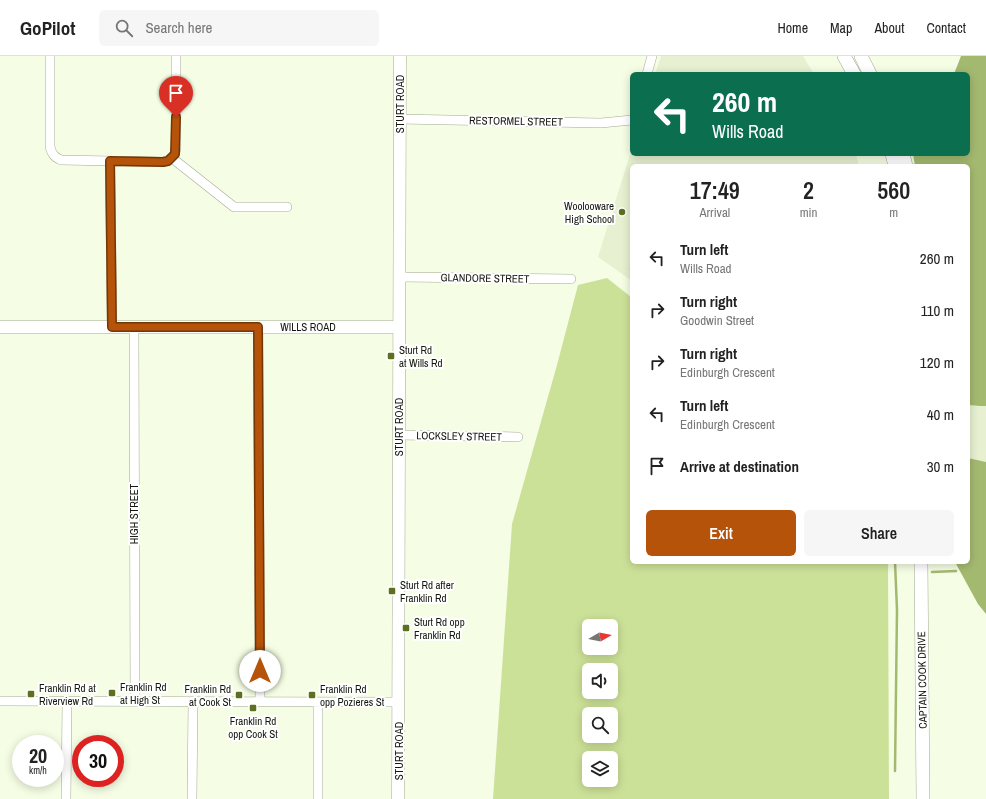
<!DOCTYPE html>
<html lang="en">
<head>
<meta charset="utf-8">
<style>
	body { margin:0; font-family:"Archivo Narrow",sans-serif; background:#f6f6f6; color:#222; height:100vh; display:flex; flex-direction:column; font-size:15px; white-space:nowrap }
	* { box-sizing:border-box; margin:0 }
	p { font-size:13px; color:#767676 }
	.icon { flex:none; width:22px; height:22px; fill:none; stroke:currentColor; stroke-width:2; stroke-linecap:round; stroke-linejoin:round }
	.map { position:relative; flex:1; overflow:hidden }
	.panel { position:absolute; left:630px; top:108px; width:340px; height:400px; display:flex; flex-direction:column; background:#fff; border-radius:6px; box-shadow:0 2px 10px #0003 }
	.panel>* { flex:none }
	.banner { position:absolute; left:630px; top:16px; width:340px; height:84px; border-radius:6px; box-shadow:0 2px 10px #0003; background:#0b6e4f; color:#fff; overflow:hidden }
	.needle { width:26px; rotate:81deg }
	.tools { position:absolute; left:582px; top:563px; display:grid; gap:8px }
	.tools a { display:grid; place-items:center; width:36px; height:36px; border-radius:6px; background:#fff; box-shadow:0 2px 10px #0003; font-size:20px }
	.speed { position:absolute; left:12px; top:679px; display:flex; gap:8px; font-size:20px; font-weight:700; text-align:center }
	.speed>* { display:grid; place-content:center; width:52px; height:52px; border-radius:50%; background:#fff; box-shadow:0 2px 10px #0003; line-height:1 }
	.speed small { font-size:10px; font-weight:400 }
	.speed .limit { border:6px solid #d22; background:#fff; color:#111 }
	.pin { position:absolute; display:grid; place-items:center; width:34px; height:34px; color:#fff; margin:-41px -17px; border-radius:50% 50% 50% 0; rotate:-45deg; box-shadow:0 0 4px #0007 }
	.pin .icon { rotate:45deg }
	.me { position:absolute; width:44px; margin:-22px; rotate:0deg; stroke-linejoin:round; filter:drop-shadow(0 0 3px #0008) }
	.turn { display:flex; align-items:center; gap:14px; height:84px; padding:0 16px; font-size:18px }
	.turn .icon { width:52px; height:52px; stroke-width:2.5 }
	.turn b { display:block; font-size:28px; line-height:34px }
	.eta { display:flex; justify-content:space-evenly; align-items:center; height:68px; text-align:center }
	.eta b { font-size:24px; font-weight:600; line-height:28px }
	.cta { display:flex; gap:8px; margin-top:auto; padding:8px 16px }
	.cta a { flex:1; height:46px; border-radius:6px; background:#b45309; color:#fff; font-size:16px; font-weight:600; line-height:46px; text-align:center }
	.cta a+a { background:#f6f6f6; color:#222 }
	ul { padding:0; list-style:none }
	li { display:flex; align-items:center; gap:12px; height:52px; padding:0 16px }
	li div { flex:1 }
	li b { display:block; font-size:15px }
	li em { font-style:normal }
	header { display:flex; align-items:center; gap:24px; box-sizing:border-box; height:56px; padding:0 20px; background:#fff; border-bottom:1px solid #e0e0e0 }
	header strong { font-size:19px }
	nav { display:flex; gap:22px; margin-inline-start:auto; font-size:14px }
	.search { width:280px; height:36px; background:#f6f6f6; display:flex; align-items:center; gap:10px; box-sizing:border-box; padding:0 14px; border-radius:6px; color:#767676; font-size:15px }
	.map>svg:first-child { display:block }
	.built { fill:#e7f1d1 }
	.green { fill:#cce198; fill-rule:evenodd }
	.water { fill:#a4b970 }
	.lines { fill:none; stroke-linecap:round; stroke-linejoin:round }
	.stream { stroke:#a4b970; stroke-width:2.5 }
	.minor-casing { stroke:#a3aa93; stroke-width:10 }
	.tertiary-casing { stroke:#a3aa93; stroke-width:13 }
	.secondary-casing { stroke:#a3aa93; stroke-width:14 }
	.minor { stroke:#fff; stroke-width:9 }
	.tertiary { stroke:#fff; stroke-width:12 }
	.secondary { stroke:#fff; stroke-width:13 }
	.route-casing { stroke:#753606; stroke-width:10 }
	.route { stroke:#b45309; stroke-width:7 }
	.poi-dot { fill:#5d701f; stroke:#fff; stroke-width:1.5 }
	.labels { text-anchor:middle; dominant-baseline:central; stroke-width:4; stroke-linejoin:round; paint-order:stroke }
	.street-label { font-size:11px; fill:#14170e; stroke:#fff }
	.poi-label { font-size:11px; fill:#14170e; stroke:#fff; text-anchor:start }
</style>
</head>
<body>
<header>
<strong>GoPilot</strong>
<div class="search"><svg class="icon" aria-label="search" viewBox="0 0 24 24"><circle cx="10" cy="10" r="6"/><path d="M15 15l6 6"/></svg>Search here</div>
<nav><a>Home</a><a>Map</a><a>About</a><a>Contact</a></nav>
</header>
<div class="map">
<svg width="986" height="743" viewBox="0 0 986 743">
	<rect width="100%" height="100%" fill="#f5fde4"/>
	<path class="built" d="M 661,0 L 803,0 L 814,18 L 655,18 Z
		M 632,92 L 632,98 L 856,98 L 859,110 L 632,110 L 632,225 L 598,201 Z
		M 968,349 L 980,350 L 986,350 L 986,406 L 968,402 Z"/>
	<path class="green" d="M 607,222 L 631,241 L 632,244 L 632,506 L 888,506 L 889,743 L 493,743 L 512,468 L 557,309 L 578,229 ZM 589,570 L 611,570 L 611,592 L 589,592 ZM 589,614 L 611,614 L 611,636 L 589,636 ZM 589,658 L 611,658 L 611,680 L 589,680 ZM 589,702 L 611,702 L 611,724 L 589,724 Z"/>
	<path class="water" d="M 961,0 L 986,0 L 986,350 L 980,350 L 968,349 L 968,110 L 915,110 L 913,98 L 968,98 L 968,18 L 954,18 Z
		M 968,402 L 986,406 L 986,558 L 978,548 L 955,506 L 968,506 Z"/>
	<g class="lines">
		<path class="stream" d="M 631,213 L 632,214
			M 895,506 L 897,554 L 895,715
			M 932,516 L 956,515"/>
		<defs>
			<path id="minor" d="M 50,0 L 50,91 C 52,98 54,101 61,104 L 163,106 C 171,104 175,100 176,92 L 176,0
				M 647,18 L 652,0
				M 400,63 L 601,67 L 632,64
				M 172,102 L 234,151 L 287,151
				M 110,105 L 112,271
				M 399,221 L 571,223
				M 134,271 L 135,646
				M 258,271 L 260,646
				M 399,379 L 518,381
				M 0,645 L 399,646
				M 318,646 L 318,743
				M 66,743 L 67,646
				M 192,743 L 193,646"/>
			<path id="tertiary" d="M 0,271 L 399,271
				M 398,743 L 400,0"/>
			<path id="secondary" d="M 844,0 L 854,18
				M 861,0 L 870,18
				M 892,98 L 895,110
				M 903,98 L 906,110
				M 921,506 L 923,743"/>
		</defs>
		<use href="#minor" class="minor-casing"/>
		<use href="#tertiary" class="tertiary-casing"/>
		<use href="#secondary" class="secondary-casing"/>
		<use href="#minor" class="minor"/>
		<use href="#tertiary" class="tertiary"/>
		<use href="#secondary" class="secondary"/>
	</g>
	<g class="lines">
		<defs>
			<path id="route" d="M 176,61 L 175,98 L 168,105 L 163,106 L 110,105 L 112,271 L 258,271 L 260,615"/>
		</defs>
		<use href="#route" class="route-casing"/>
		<use href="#route" class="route"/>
	</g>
	<g class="poi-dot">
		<circle cx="622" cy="156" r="4"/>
		<rect x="387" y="296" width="8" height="8" rx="2"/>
		<rect x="388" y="531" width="8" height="8" rx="2"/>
		<rect x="402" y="568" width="8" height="8" rx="2"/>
		<rect x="108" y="633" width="8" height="8" rx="2"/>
		<rect x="27" y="634" width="8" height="8" rx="2"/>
		<rect x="235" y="635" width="8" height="8" rx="2"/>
		<rect x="308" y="635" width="8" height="8" rx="2"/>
		<rect x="249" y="648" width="8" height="8" rx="2"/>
	</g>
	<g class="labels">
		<g class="street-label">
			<text transform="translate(400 48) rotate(-90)">STURT ROAD</text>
			<text transform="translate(516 65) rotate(1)">RESTORMEL STREET</text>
			<text transform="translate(485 222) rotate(1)">GLANDORE STREET</text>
			<text x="308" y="271">WILLS ROAD</text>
			<text transform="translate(399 371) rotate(-90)">STURT ROAD</text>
			<text transform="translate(459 380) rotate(1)">LOCKSLEY STREET</text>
			<text transform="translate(134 458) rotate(-90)">HIGH STREET</text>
			<text transform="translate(922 624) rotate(-91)">CAPTAIN COOK DRIVE</text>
			<text transform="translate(399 695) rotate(-90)">STURT ROAD</text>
		</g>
		<g class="poi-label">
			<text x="614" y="150" text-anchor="end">Woolooware<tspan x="614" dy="13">High School</tspan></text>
			<text x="399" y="294">Sturt Rd<tspan x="399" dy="13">at Wills Rd</tspan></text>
			<text x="400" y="529">Sturt Rd after<tspan x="400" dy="13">Franklin Rd</tspan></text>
			<text x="414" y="566">Sturt Rd opp<tspan x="414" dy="13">Franklin Rd</tspan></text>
			<text x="120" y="631">Franklin Rd<tspan x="120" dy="13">at High St</tspan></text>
			<text x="39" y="632">Franklin Rd at<tspan x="39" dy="13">Riverview Rd</tspan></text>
			<text x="231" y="633" text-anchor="end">Franklin Rd<tspan x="231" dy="13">at Cook St</tspan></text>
			<text x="320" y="633">Franklin Rd<tspan x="320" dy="13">opp Pozieres St</tspan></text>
			<text x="253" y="665" text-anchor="middle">Franklin Rd<tspan x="253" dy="13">opp Cook St</tspan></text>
		</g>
	</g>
</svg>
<div class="tools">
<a><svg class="needle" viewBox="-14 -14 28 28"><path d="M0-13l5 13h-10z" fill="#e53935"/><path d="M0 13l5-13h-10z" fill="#767676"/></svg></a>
<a><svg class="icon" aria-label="sound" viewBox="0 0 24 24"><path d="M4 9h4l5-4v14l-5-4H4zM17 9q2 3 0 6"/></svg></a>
<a><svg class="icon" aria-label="search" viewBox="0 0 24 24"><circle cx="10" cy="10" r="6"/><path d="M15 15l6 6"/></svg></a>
<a><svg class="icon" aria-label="layers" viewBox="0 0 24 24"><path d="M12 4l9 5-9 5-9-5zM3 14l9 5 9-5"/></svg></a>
</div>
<div class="speed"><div>20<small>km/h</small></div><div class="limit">30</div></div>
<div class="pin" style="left:176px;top:61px;background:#d93025"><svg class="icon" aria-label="arrive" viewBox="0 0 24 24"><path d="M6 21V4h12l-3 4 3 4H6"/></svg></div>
<svg class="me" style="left:260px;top:615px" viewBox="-20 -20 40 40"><circle r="19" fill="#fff"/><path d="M0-13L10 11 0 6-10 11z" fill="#b45309"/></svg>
<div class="banner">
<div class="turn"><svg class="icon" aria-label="left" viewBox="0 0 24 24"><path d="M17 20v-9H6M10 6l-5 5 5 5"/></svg><div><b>260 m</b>Wills Road</div></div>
</div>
<section class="panel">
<div class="eta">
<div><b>17:49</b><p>Arrival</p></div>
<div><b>2</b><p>min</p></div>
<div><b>560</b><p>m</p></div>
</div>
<ul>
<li><svg class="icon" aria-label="left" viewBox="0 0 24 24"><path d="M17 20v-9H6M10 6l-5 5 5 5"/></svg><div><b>Turn left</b><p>Wills Road</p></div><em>260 m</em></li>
<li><svg class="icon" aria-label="right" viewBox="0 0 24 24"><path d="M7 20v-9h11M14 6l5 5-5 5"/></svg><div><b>Turn right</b><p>Goodwin Street</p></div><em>110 m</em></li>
<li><svg class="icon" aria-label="right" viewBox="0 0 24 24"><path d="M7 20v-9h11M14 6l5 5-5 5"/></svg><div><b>Turn right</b><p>Edinburgh Crescent</p></div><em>120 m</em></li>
<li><svg class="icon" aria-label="left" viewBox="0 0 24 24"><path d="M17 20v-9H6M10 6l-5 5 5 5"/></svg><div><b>Turn left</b><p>Edinburgh Crescent</p></div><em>40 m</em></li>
<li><svg class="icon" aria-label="arrive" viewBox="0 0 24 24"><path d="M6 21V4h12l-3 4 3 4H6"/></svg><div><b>Arrive at destination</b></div><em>30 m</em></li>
</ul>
<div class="cta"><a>Exit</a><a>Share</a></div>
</section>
</div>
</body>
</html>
